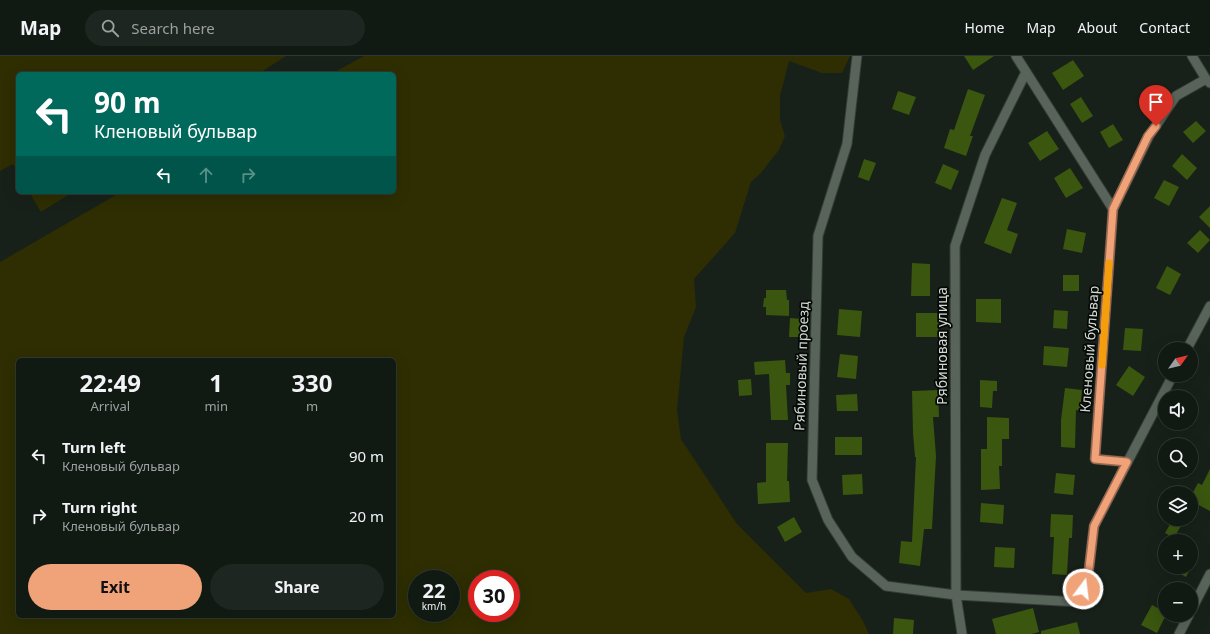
<!DOCTYPE html>
<html lang="en">
<head>
<meta charset="utf-8">
<style>
	body { margin:0; font-family:"Noto Sans",sans-serif; background:#1e2621; color:#f1f3f6; height:100vh; display:flex; flex-direction:column; font-size:15px; white-space:nowrap }
	* { box-sizing:border-box; margin:0 }
	p { font-size:13px; color:#9ca0a0 }
	.icon { flex:none; width:22px; height:22px; fill:none; stroke:currentColor; stroke-width:2; stroke-linecap:round; stroke-linejoin:round }
	.map { position:relative; flex:1; overflow:hidden }
	.panel { position:absolute; left:16px; top:302px; width:380px; height:260px; display:flex; flex-direction:column; background:#111913; border-radius:6px; box-shadow:0 4px 16px #0002,0 0 0 1px #303833 }
	.panel>* { flex:none }
	.top-card { position:absolute; left:16px; top:16px; width:380px; height:122px; border-radius:6px; box-shadow:0 4px 16px #0002,0 0 0 1px #303833; background:#00695c; color:#fff; overflow:hidden }
	.needle { width:26px; rotate:56deg }
	.fabs { position:absolute; left:1158px; top:286px; display:grid; gap:8px }
	.fabs a { display:grid; place-items:center; width:40px; height:40px; border-radius:50%; background:#111913; box-shadow:0 4px 16px #0002,0 0 0 1px #303833; font-size:20px }
	.speed { position:absolute; left:408px; top:514px; display:flex; gap:8px; font-size:20px; font-weight:700; text-align:center }
	.speed>* { display:grid; place-content:center; width:52px; height:52px; border-radius:50%; background:#111913; box-shadow:0 4px 16px #0002,0 0 0 1px #303833; line-height:1 }
	.speed small { font-size:10px; font-weight:400 }
	.speed .limit { border:6px solid #d22; background:#fff; color:#111 }
	.pin { position:absolute; display:grid; place-items:center; width:34px; height:34px; color:#fff; margin:-41px -17px; border-radius:50% 50% 50% 0; rotate:-45deg; box-shadow:0 0 4px #0007 }
	.pin .icon { rotate:45deg }
	.me { position:absolute; width:44px; margin:-22px; rotate:15deg; stroke-linejoin:round; filter:drop-shadow(0 0 3px #0008) }
	.turn { display:flex; align-items:center; gap:14px; height:84px; padding:0 12px; font-size:18px }
	.turn .icon { width:52px; height:52px; stroke-width:2.5 }
	.turn b { display:block; font-size:28px; line-height:34px }
	.lanes { display:flex; align-items:center; height:38px; padding:0 12px; background:#0003; justify-content:center; gap:20px; direction:ltr }
	.lanes .off { opacity:.35 }
	.eta { display:flex; justify-content:space-evenly; align-items:center; height:68px; text-align:center }
	.eta b { font-size:24px; font-weight:700; line-height:28px }
	.button { display:flex; gap:8px; margin-top:auto; padding:8px 12px }
	.button a { flex:1; height:46px; border-radius:24px; background:#f0a279; color:#111; font-size:16px; font-weight:700; line-height:46px; text-align:center }
	.button a+a { background:#1e2621; color:#f1f3f6 }
	ul { padding:0; list-style:none }
	li { display:flex; align-items:center; gap:12px; height:60px; padding:0 12px }
	li div { flex:1 }
	li b { display:block; font-size:15px }
	li em { font-style:normal }
	header { display:flex; align-items:center; gap:24px; box-sizing:border-box; height:56px; padding:0 20px; background:#111913; border-bottom:1px solid #303833 }
	header strong { font-size:19px }
	nav { display:flex; gap:22px; margin-inline-start:auto; font-size:14px }
	.search { width:280px; height:36px; background:#1e2621; display:flex; align-items:center; gap:10px; box-sizing:border-box; padding:0 14px; border-radius:22px; color:#9ca0a0; font-size:15px }
	.map>svg:first-child { display:block }
	.green { fill:#2e2e02; fill-rule:evenodd }
	.building { fill:#3a560f }
	.lines { fill:none; stroke-linecap:round; stroke-linejoin:round }
	.street-casing { stroke:#353c37; stroke-width:11 }
	.street { stroke:#58645a; stroke-width:9 }
	.route-casing { stroke:#9c694f; stroke-width:10 }
	.route { stroke:#f0a279; stroke-width:7 }
	.slow { stroke:#f59e0b; stroke-width:7 }
	.labels { text-anchor:middle; dominant-baseline:central; stroke-width:3.5; stroke-linejoin:round; paint-order:stroke }
	.street-label { font-size:14px; fill:#d3d9d4; stroke:#060a06 }
</style>
</head>
<body>
<header>
<strong>Map</strong>
<div class="search"><svg class="icon" aria-label="search" viewBox="0 0 24 24"><circle cx="10" cy="10" r="6"/><path d="M15 15l6 6"/></svg>Search here</div>
<nav><a>Home</a><a>Map</a><a>About</a><a>Contact</a></nav>
</header>
<div class="map">
<svg width="1210" height="578" viewBox="0 0 1210 578">
	<rect width="100%" height="100%" fill="#172119"/>
	<path class="green" d="M 0,0 L 286,0 L 258,18 L 18,18 L 18,117 L 13,108 L 0,115 Z
		M 364,0 L 850,0 L 842,17 L 822,17 L 789,5 L 780,40 L 780,64 L 785,80 L 779,94 L 760,118 L 751,126 L 735,177 L 694,223 L 696,251 L 684,281 L 677,354 L 681,383 L 737,468 L 806,537 L 831,533 L 849,543 L 863,565 L 869,578 L 0,578 L 0,206 L 121,136 L 394,136 L 394,18 L 331,18 ZM 18,304 L 394,304 L 394,560 L 18,560 ZM 417,523 L 451,523 L 451,557 L 417,557 ZM 477,523 L 511,523 L 511,557 L 477,557 Z
		M 29,136 L 73,136 L 41,156 Z"/>
	<path class="building" d="M 964,0 L 994,0 L 973,14 Z
		M 1073,4 L 1084,20 L 1063,34 L 1052,17 Z
		M 968,33 L 985,39 L 970,80 L 973,80 L 966,100 L 944,92 L 950,73 L 954,74 Z
		M 898,35 L 916,41 L 909,59 L 892,53 Z
		M 1081,41 L 1093,60 L 1082,67 L 1070,48 Z
		M 1196,65 L 1206,75 L 1193,87 L 1183,76 Z
		M 1113,68 L 1123,84 L 1109,92 L 1100,76 Z
		M 1047,75 L 1059,93 L 1040,105 L 1028,87 Z
		M 1182,98 L 1197,112 L 1187,124 L 1172,110 Z
		M 864,103 L 876,107 L 869,125 L 858,121 Z
		M 943,108 L 959,115 L 951,134 L 935,127 Z
		M 1070,112 L 1083,132 L 1066,142 L 1054,122 Z
		M 1164,124 L 1179,131 L 1169,150 L 1154,142 Z
		M 1002,142 L 1017,147 L 1007,174 L 1018,178 L 1011,198 L 984,187 Z
		M 1210,150 L 1210,172 L 1199,161 Z
		M 1067,173 L 1086,177 L 1082,197 L 1063,193 Z
		M 1200,174 L 1210,184 L 1198,197 L 1187,187 Z
		M 912,207 L 930,208 L 930,240 L 911,240 Z
		M 1167,210 L 1181,218 L 1170,239 L 1156,232 Z
		M 1063,219 L 1079,219 L 1079,235 L 1063,235 Z
		M 766,234 L 786,234 L 787,244 L 789,244 L 789,260 L 766,259 L 766,251 L 763,251 L 764,242 L 766,242 Z
		M 976,243 L 1001,243 L 1001,267 L 976,266 Z
		M 839,253 L 862,255 L 860,281 L 837,279 Z
		M 1054,254 L 1068,255 L 1067,273 L 1053,272 Z
		M 916,257 L 939,257 L 938,281 L 916,281 Z
		M 790,262 L 802,263 L 801,281 L 789,281 Z
		M 1125,272 L 1143,273 L 1141,295 L 1123,294 Z
		M 1044,290 L 1069,292 L 1067,311 L 1043,309 Z
		M 840,298 L 858,300 L 856,323 L 837,321 Z
		M 785,304 L 786,317 L 790,317 L 790,329 L 786,329 L 788,364 L 771,364 L 769,318 L 755,319 L 754,306 Z
		M 1129,310 L 1145,321 L 1133,340 L 1116,329 Z
		M 751,323 L 752,339 L 739,340 L 738,324 Z
		M 980,324 L 997,325 L 997,335 L 993,335 L 992,352 L 980,351 Z
		M 1065,332 L 1082,334 L 1080,355 L 1076,354 L 1075,392 L 1061,391 L 1061,364 Z
		M 938,334 L 939,361 L 933,361 L 936,400 L 932,473 L 924,473 L 920,510 L 899,507 L 901,485 L 912,486 L 916,401 L 915,401 L 913,377 L 912,335 Z
		M 857,338 L 858,355 L 837,355 L 836,339 Z
		M 987,361 L 1009,362 L 1009,383 L 1002,383 L 1002,410 L 999,410 L 1000,433 L 981,434 L 981,393 L 987,393 Z
		M 835,381 L 862,381 L 862,399 L 835,399 Z
		M 766,387 L 788,387 L 787,425 L 789,425 L 790,446 L 758,448 L 757,427 L 766,426 Z
		M 1210,413 L 1210,455 L 1191,445 L 1191,440 L 1198,427 L 1202,429 Z
		M 1056,417 L 1075,419 L 1073,439 L 1054,437 Z
		M 862,418 L 863,438 L 843,439 L 842,419 Z
		M 981,447 L 1004,449 L 1003,468 L 980,466 Z
		M 1051,458 L 1073,459 L 1072,482 L 1069,482 L 1067,519 L 1052,518 L 1054,481 L 1050,481 Z
		M 794,461 L 802,476 L 785,486 L 777,471 Z
		M 1173,463 L 1182,468 L 1174,482 L 1165,477 Z
		M 995,491 L 1015,492 L 1014,512 L 994,511 Z
		M 1167,511 L 1191,511 L 1186,521 Z
		M 1152,549 L 1165,556 L 1166,559 L 1157,577 L 1141,569 Z
		M 1033,552 L 1039,576 L 1032,578 L 996,578 L 992,563 Z
		M 894,562 L 914,564 L 913,578 L 893,578 Z
		M 1077,566 L 1080,578 L 1041,578 L 1041,575 Z"/>
	<g class="lines">
		<defs>
			<path id="street" d="M 857,0 L 847,88 L 818,180 L 812,424 L 828,464 L 852,501 L 886,530 L 956,539 L 1079,546 L 1088,521 L 1094,470 L 1173,319
				M 1016,0 L 1113,153
				M 1192,0 L 1206,23
				M 1187,293 L 1210,250
				M 1127,406 L 1095,403 L 1113,153 L 1149,80 L 1176,40 L 1206,23 L 1210,27
				M 1191,555 L 1210,518
				M 962,578 L 956,539 L 955,190 L 985,99 L 1026,16
				M 1179,578 L 1189,559"/>
		</defs>
		<use href="#street" class="street-casing"/>
		<use href="#street" class="street"/>
	</g>
	<g class="lines">
		<defs>
			<path id="route" d="M 1083,533 L 1088,521 L 1094,470 L 1127,406 L 1095,403 L 1113,153 L 1148,80 L 1156,70"/>
		</defs>
		<use href="#route" class="route-casing"/>
		<use href="#route" class="route"/>
		<path class="slow" d="M 1102,309 L 1109,207"/>
	</g>
	<g class="labels">
		<g class="street-label">
			<text transform="translate(941 290) rotate(-90)">Рябиновая улица</text>
			<text transform="translate(1089 293) rotate(-86)">Кленовый бульвар</text>
			<text transform="translate(801 310) rotate(-88)">Рябиновый проезд</text>
		</g>
	</g>
</svg>
<div class="fabs">
<a><svg class="needle" viewBox="-14 -14 28 28"><path d="M0-13l5 13h-10z" fill="#e53935"/><path d="M0 13l5-13h-10z" fill="#9ca0a0"/></svg></a>
<a><svg class="icon" aria-label="sound" viewBox="0 0 24 24"><path d="M4 9h4l5-4v14l-5-4H4zM17 9q2 3 0 6"/></svg></a>
<a><svg class="icon" aria-label="search" viewBox="0 0 24 24"><circle cx="10" cy="10" r="6"/><path d="M15 15l6 6"/></svg></a>
<a><svg class="icon" aria-label="layers" viewBox="0 0 24 24"><path d="M12 4l9 5-9 5-9-5zM3 14l9 5 9-5"/></svg></a>
<a>+</a>
<a>−</a>
</div>
<div class="speed"><div>22<small>km/h</small></div><div class="limit">30</div></div>
<div class="pin" style="left:1156px;top:70px;background:#d93025"><svg class="icon" aria-label="arrive" viewBox="0 0 24 24"><path d="M6 21V4h12l-3 4 3 4H6"/></svg></div>
<svg class="me" style="left:1083px;top:533px" viewBox="-20 -20 40 40"><circle r="17" fill="#f0a279" stroke="#fff" stroke-width="3"/><path d="M0-11L8 9 0 5-8 9z" fill="#fff"/></svg>
<div class="top-card">
<div class="turn"><svg class="icon" aria-label="left" viewBox="0 0 24 24"><path d="M17 20v-9H6M10 6l-5 5 5 5"/></svg><div><b>90 m</b>Кленовый бульвар</div></div>
<div class="lanes"><svg class="icon" aria-label="left" viewBox="0 0 24 24"><path d="M17 20v-9H6M10 6l-5 5 5 5"/></svg><svg class="icon off" aria-label="ahead" viewBox="0 0 24 24"><path d="M12 20V5M6 11l6-6 6 6"/></svg><svg class="icon off" aria-label="right" viewBox="0 0 24 24"><path d="M7 20v-9h11M14 6l5 5-5 5"/></svg></div>
</div>
<section class="panel">
<div class="eta">
<div><b>22:49</b><p>Arrival</p></div>
<div><b>1</b><p>min</p></div>
<div><b>330</b><p>m</p></div>
</div>
<ul>
<li><svg class="icon" aria-label="left" viewBox="0 0 24 24"><path d="M17 20v-9H6M10 6l-5 5 5 5"/></svg><div><b>Turn left</b><p>Кленовый бульвар</p></div><em>90 m</em></li>
<li><svg class="icon" aria-label="right" viewBox="0 0 24 24"><path d="M7 20v-9h11M14 6l5 5-5 5"/></svg><div><b>Turn right</b><p>Кленовый бульвар</p></div><em>20 m</em></li>
</ul>
<div class="button"><a>Exit</a><a>Share</a></div>
</section>
</div>
</body>
</html>
